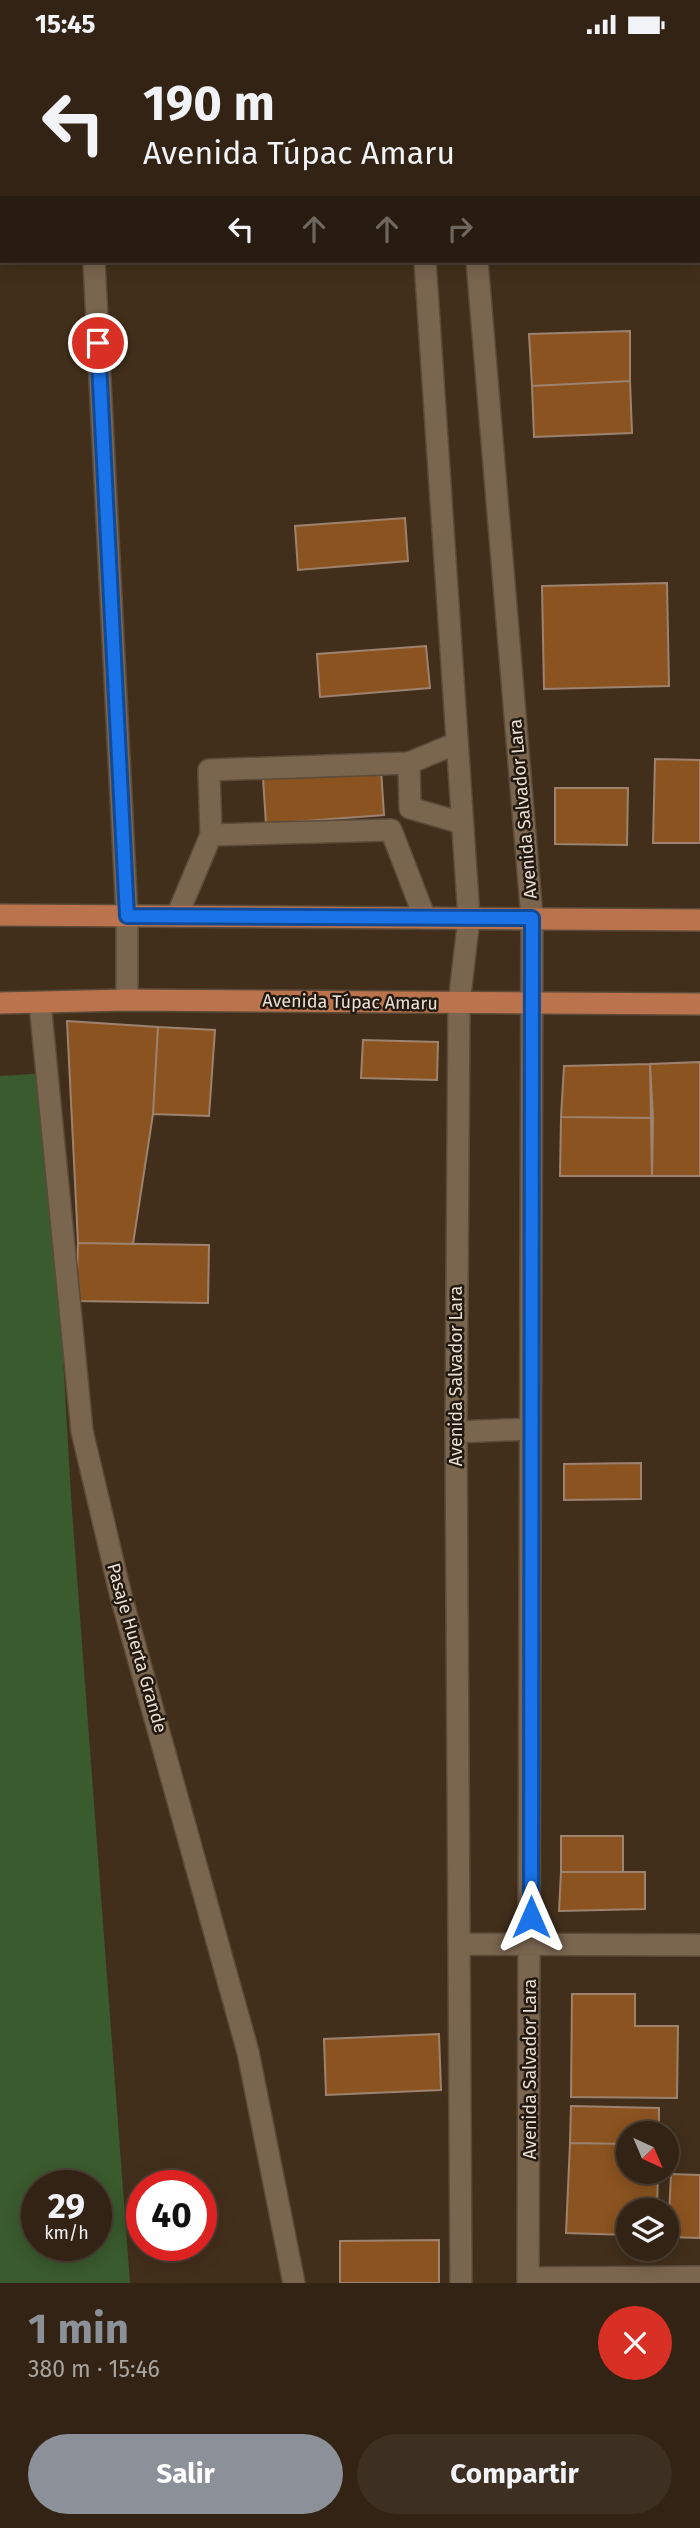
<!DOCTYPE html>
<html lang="es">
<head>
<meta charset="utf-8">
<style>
	body { margin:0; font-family:"Fira Sans",sans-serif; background:#3d2f22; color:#f1f3f6; height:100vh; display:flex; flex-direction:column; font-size:26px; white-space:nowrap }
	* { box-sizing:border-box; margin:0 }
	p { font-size:23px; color:#a8a4a0 }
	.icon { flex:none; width:38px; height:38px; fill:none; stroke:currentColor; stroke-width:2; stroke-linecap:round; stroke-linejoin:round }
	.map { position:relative; height:2234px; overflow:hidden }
	.details { display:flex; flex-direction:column; background:#322314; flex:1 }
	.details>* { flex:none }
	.banner { position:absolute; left:0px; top:0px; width:700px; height:214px; box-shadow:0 4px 18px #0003,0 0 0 2px #4d4034; background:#322314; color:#f1f3f6; overflow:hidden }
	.needle { width:46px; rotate:136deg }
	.fabs { position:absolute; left:616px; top:2072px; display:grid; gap:14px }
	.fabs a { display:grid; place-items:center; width:63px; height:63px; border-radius:50%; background:#322314; box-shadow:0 4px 18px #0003,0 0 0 2px #4d4034; font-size:35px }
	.speed { position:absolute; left:21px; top:2121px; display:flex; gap:14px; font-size:35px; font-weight:700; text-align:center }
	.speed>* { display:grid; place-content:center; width:91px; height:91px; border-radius:50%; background:#322314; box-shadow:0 4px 18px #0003,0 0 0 2px #4d4034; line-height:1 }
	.speed small { font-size:18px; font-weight:400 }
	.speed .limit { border:10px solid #d22; background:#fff; color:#111 }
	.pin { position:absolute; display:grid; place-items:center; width:60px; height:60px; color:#fff; margin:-30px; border:4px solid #fff; border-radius:50%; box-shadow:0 2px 7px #0007 }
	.me { position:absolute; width:77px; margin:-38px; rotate:0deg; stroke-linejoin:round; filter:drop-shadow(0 0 5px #0008) }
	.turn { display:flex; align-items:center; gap:24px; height:147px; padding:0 28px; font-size:32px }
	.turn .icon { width:91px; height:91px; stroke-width:2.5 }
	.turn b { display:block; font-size:49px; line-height:60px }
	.lanes { display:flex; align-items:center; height:66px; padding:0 28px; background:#0003; justify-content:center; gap:35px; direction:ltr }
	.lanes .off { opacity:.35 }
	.round { display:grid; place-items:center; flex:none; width:74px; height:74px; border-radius:37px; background:#3d2f22 }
	.overview { display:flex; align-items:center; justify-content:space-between; height:119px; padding:0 28px }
	h1 { font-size:42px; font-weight:700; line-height:52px; color:#8c9099 }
	.cta { display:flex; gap:14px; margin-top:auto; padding:14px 28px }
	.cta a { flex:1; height:80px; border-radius:42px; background:#8c9099; color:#fff; font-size:28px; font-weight:700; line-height:80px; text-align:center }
	.cta a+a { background:#3d2f22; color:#f1f3f6 }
	.status { display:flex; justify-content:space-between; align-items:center; height:49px; padding:0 35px; background:#322314; direction:ltr }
	.status svg { height:19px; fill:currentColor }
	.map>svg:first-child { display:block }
	.green { fill:#3a5b2e; fill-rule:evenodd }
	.building { fill:#8b5320; stroke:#9d836f; stroke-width:2 }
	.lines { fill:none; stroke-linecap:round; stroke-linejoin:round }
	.minor-casing { stroke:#5b4b39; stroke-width:24 }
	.major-casing { stroke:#5b4b39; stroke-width:24 }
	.minor { stroke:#7a654f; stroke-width:21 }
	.major { stroke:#bb734d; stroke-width:21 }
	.route-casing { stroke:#114b97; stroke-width:18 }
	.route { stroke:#1a73e8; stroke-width:12 }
	.labels { text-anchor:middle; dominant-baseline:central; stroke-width:5; stroke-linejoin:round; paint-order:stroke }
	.street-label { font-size:18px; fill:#ebded2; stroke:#221910 }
</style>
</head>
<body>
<div class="status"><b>15:45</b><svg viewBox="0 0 49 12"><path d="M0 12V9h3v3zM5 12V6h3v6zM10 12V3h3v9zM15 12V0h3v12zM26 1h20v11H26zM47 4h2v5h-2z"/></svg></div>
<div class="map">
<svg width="700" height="2234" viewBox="0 0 700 2234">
	<rect width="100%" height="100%" fill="#422f1b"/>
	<path class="green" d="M 47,1024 L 71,1448 L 130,2234 L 0,2234 L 0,1027 ZM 37,2137 L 96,2137 L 96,2196 L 37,2196 Z"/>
	<path class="building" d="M 630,282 L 630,332 L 532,337 L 529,285 Z
		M 630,332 L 632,384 L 534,388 L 532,337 Z
		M 405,469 L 408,512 L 298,521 L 295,477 Z
		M 667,534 L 669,637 L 544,640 L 542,537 Z
		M 426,597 L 430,639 L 320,648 L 317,605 Z
		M 655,710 L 700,711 L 700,794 L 653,794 Z
		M 381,720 L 384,766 L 266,775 L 263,729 Z
		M 555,739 L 628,739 L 627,796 L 555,795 Z
		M 67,972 L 158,978 L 153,1065 L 133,1195 L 78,1194 Z
		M 158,978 L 215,981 L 209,1067 L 153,1065 Z
		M 363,991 L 438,993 L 437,1031 L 361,1029 Z
		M 700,1013 L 700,1127 L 652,1127 L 650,1015 Z
		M 650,1015 L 653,1069 L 561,1068 L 564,1017 Z
		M 561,1068 L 653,1069 L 652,1127 L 560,1127 Z
		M 78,1194 L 209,1196 L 208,1254 L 76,1252 Z
		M 641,1414 L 641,1450 L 564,1451 L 564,1415 Z
		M 561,1787 L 623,1787 L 623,1823 L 561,1823 Z
		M 561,1823 L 645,1823 L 645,1860 L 559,1862 Z
		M 572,1945 L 635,1945 L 635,1977 L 678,1977 L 677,2049 L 571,2048 Z
		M 439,1985 L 441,2041 L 326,2046 L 324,1990 Z
		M 571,2057 L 659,2059 L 659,2084 L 628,2084 L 628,2095 L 570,2094 Z
		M 570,2094 L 628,2095 L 628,2123 L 658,2123 L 657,2161 L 628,2161 L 628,2186 L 566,2184 Z
		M 671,2125 L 700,2126 L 700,2189 L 668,2188 Z
		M 439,2191 L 439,2234 L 340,2234 L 340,2192 Z"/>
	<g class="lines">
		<defs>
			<path id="minor" d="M 84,0 L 84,2
				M 411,0 L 411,2
				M 461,0 L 461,2
				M 698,101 L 700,101
				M 94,212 L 127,867 L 127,951
				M 425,212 L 469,869 L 459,954 L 456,1383 L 461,2234
				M 477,212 L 532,869 L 528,2234
				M 457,694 L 409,714 L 410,759 L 462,774
				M 211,786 L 209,721 L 409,714
				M 177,867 L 211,786 L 391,781 L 425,869
				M 40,954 L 82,1382 L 121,1547 L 248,2003 L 294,2234
				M 456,1383 L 530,1380
				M 460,1895 L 700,1896
				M 528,2229 L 700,2228"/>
			<path id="major" d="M 0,866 L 700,871
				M 0,954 L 127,951 L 700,955"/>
		</defs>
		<use href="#minor" class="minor-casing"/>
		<use href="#major" class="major-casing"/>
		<use href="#minor" class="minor"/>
		<use href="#major" class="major"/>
	</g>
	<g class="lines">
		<defs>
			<path id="route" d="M 98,294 L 127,867 L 532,869 L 531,1868"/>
		</defs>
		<use href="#route" class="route-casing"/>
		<use href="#route" class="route"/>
	</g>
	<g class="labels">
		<g class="street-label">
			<text transform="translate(523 760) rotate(-95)">Avenida Salvador Lara</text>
			<text transform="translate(350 953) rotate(1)">Avenida Túpac Amaru</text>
			<text transform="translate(456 1327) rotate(-90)">Avenida Salvador Lara</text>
			<text transform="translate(137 1599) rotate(74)">Pasaje Huerta Grande</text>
			<text transform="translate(530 2020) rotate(-90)">Avenida Salvador Lara</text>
		</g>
	</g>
</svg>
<div class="fabs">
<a><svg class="needle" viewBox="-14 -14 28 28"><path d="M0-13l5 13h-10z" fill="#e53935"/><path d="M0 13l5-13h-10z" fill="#a8a4a0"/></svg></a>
<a><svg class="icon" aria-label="layers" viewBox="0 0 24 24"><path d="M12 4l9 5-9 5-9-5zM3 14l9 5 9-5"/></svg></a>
</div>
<div class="speed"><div>29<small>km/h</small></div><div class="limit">40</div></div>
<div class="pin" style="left:98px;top:294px;background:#d93025"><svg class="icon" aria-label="arrive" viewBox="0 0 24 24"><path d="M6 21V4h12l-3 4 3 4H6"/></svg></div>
<svg class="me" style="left:531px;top:1868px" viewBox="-20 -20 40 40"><path d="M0-17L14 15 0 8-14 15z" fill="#1a73e8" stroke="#fff" stroke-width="4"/></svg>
<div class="banner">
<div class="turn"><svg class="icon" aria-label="left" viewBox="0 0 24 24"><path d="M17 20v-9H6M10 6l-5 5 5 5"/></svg><div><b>190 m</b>Avenida Túpac Amaru</div></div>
<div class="lanes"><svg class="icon" aria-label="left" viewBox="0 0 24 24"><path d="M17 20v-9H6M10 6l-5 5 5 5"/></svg><svg class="icon off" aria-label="ahead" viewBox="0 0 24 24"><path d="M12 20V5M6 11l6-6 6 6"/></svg><svg class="icon off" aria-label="ahead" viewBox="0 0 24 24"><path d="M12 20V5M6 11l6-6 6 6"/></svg><svg class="icon off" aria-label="right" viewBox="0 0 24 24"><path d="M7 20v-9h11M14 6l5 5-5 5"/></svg></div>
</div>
</div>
<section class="details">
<div class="overview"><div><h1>1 min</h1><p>380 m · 15:46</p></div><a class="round" style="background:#d93025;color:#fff"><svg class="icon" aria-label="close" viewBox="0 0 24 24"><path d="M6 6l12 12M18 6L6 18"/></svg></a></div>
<div class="cta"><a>Salir</a><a>Compartir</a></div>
</section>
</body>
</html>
